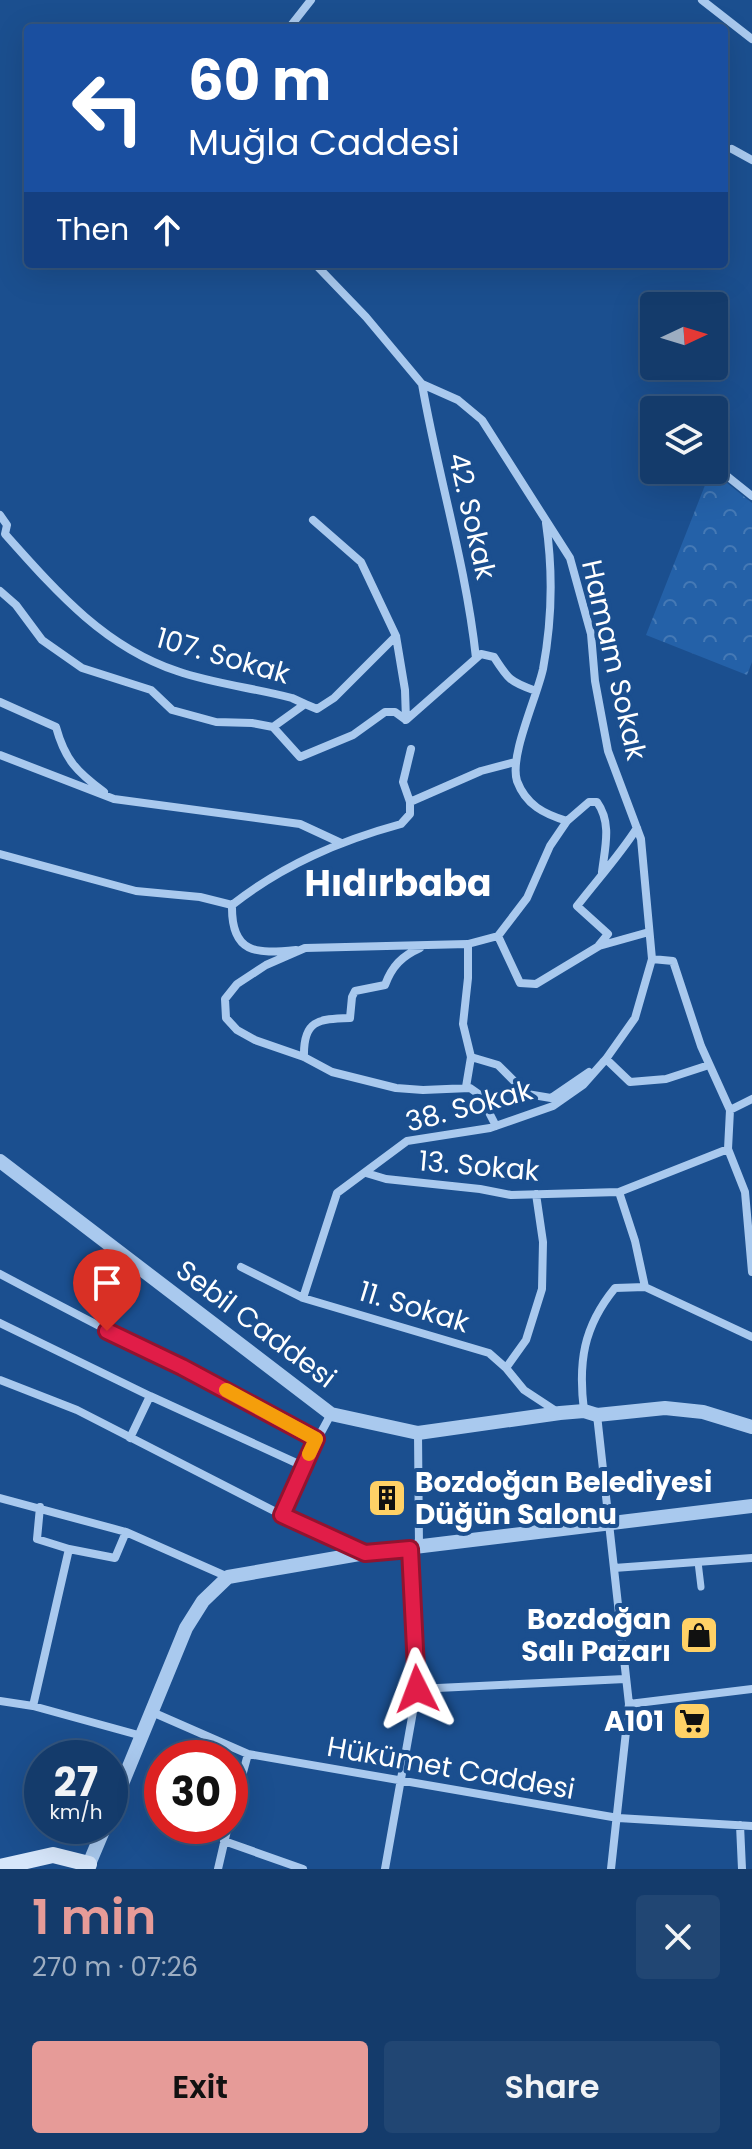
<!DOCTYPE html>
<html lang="en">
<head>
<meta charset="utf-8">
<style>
	body { margin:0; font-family:Poppins,sans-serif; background:#214673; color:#f1f3f6; height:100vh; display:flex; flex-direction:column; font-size:30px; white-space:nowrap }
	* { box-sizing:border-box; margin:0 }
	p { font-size:26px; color:#9dadc1 }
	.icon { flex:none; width:44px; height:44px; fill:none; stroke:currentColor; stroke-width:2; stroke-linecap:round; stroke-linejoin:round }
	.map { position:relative; height:1869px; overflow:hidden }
	.panel { display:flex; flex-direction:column; background:#143b6b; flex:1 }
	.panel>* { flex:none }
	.guide { position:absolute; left:24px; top:24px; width:704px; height:244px; border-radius:8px; box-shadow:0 8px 32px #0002,0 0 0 2px #33557e; background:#1a4fa0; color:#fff; overflow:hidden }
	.needle { width:52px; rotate:86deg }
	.controls { position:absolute; left:640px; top:292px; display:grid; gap:16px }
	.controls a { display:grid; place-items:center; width:88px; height:88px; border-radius:8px; background:#143b6b; box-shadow:0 8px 32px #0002,0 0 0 2px #33557e; font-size:40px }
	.speed { position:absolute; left:24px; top:1740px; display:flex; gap:16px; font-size:40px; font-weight:700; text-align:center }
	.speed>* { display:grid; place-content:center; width:104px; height:104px; border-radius:50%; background:#143b6b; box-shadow:0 8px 32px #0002,0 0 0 2px #33557e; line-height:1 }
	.speed small { font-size:20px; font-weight:400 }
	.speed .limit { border:12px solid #d22; background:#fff; color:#111 }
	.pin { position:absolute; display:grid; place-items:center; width:68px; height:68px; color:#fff; margin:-82px -34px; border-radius:50% 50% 50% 0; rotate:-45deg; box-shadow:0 0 8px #0007 }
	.pin .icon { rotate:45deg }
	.me { position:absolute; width:88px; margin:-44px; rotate:357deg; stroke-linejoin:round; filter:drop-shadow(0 0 6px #0008) }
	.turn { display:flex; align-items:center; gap:28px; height:168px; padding:0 32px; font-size:36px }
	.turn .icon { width:104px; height:104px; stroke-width:2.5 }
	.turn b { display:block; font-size:56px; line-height:68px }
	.then { display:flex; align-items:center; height:76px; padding:0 32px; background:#0003; gap:16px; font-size:30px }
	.round { display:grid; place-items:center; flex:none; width:84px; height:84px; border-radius:8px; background:#214673 }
	.summary { display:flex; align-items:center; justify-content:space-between; height:136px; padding:0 32px }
	h1 { font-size:48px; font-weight:600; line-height:60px; color:#e69b98 }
	.action { display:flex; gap:16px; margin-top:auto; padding:16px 32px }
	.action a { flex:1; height:92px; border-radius:8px; background:#e69b98; color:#111; font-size:32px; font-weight:600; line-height:92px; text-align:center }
	.action a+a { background:#214673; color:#f1f3f6 }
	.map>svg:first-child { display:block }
	.forest { fill:url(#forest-crowns) }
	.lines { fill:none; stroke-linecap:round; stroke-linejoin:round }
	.pedestrian { stroke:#a9c9ee; stroke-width:7 }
	.minor { stroke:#a9c9ee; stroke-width:8 }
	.tertiary { stroke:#a9c9ee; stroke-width:14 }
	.secondary { stroke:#d6e6fa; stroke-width:16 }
	.route-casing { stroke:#92132f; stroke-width:20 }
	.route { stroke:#e11d48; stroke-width:14 }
	.slow { stroke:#f59e0b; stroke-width:14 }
	.labels { text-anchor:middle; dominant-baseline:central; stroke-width:8; stroke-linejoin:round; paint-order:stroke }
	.street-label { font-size:28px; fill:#fff; stroke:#1b4f8f }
	.poi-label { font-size:28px; font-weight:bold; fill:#fff; stroke:#1b4f8f; text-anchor:end }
	.district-label { font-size:36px; font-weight:bold; fill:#fff; stroke:#1b4f8f }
</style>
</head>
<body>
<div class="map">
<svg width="752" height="1869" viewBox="0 0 752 1869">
	<defs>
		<pattern id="forest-crowns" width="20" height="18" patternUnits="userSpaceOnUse" patternTransform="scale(2)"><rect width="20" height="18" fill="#2461a8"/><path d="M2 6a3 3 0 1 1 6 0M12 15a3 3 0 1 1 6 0" fill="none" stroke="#4579b5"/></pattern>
	</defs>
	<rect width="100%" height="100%" fill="#1b4f8f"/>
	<path class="forest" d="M 711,470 L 752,503 L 752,662 L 747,675 L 646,635 Z"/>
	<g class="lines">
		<path class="pedestrian" d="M 698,1562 L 701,1587"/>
		<path class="minor" d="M 702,0 L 752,39
			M 289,28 L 311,0
			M 732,149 L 752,160
			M 315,264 L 366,317 L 422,384 L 458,400 L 482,420 L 570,558 L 591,634 L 595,681 L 608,751 L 641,839 L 652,959 L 673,961 L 701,1046 L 730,1110 L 728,1149 L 745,1192 L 752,1272
			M 422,384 C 438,476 466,565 476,658
			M 727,476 L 752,496
			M 0,515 L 7,525 L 5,534 C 55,590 104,647 177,671 C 214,684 255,688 292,698 L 305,704
			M 313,520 L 361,562 L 396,636 L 405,690 L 406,720
			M 546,523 C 553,571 552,621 543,669 C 537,697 509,756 517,781 C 526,805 544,814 567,821
			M 0,591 L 16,605 L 42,640 L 82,668 L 151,690 L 172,710 L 216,722 L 252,723 L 273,727 L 300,757 L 353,735 L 385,712 L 395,712 L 406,720 L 481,654 L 494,657 C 508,679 510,682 536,691
			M 0,702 L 56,727 C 65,760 77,772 104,792
			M 273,727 L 305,704 L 317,709 L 334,698 L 396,636
			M 0,755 L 114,799 L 300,824 L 341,843
			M 410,802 L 403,782 L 411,749
			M 0,854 L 136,891 L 200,897 L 232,905 C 283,865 339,841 401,824 L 410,814 L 410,802 L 481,771 L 515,762
			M 232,905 C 231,954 256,954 296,950
			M 498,936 L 520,983 L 536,984 L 599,946 L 649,932
			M 599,945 L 608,934 L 577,906 C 597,880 619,856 637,828
			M 304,1057 C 303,1020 318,1019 350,1018 L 352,997 L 355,991 L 385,985 C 392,966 402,956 420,948
			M 471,1057 L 498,1065 L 527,1094 L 551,1098 L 589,1072
			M 603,1062 L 606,1059 L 630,1082 L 666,1079 L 709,1065
			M 466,1087 L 471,1057 L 463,1024 L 468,978 L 468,944
			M 730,1110 L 752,1099
			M 496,1126 L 480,1095 L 470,1088 L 423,1090 L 396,1088 L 332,1072 L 304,1057 L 255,1040 L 237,1030 L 226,1018 L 225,999 L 237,984 L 266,965 L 305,948 L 468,944 L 498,936 L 527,898 L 550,846 L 567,821 L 589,802 L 597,802 C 612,823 605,847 602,872
			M 366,1173 L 386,1179 L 480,1189 L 511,1195 L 619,1192 L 728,1149
			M 619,1192 L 635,1241 L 645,1287
			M 241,1267 L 303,1298 L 489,1353 L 506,1368 L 524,1390 L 559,1413
			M 0,1274 C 105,1330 212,1383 316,1439
			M 303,1298 L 337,1193 L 407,1141 L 490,1128 L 553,1106 L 583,1085 L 606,1059 L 635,1018 L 652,959
			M 0,1323 L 150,1396 L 303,1466
			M 506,1368 L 526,1340 L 542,1289 L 543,1242 L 536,1194
			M 0,1380 L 77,1410 L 282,1515 L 360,1551
			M 584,1411 C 578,1363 583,1327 615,1288 L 645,1287 L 752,1337
			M 597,1415 L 629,1704 L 611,1869
			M 418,1433 L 419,1547
			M 130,1438 L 150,1396
			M 0,1498 L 126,1532 L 228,1577
			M 282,1515 L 303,1466 L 331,1414
			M 69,1549 L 115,1558 L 126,1532
			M 614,1568 L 752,1558
			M 417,1689 L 625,1679
			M 0,1701 L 33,1706 L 142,1736
			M 629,1704 L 752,1689
			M 33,1706 L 69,1549 L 37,1539 L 40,1507
			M 152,1712 L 248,1754 L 618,1818 L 752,1826
			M 230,1820 L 248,1754
			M 740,1825 L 742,1869
			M 224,1841 L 303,1869
			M 218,1869 L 228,1826
			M 385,1869 L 417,1689 L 410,1549"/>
		<path class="tertiary" d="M 0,1161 L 331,1414 L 418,1433 L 560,1413 L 584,1411 L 597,1415 L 665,1408 L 703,1412 L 752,1427
			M 110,1813 L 186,1628 L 203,1601 L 228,1577 L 365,1553 L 752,1506
			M 89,1864 L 105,1826"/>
		<path class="secondary" d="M 0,1867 L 53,1855 L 89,1864 L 87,1869"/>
	</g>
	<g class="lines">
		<defs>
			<path id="route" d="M 107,1331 L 182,1367 L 316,1439 L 282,1515 L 365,1553 L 410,1549 L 417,1689"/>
		</defs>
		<use href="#route" class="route-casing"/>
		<use href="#route" class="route"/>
		<path class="slow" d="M 226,1390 L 316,1439 L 309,1454"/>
	</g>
	<defs>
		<symbol id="building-square" viewBox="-11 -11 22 22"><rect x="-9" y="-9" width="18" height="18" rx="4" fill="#ffd166" stroke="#1b4f8f"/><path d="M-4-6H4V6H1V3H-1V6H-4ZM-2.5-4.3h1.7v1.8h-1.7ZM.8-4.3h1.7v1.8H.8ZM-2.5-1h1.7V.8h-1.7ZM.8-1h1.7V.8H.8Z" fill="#111"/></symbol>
		<symbol id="shop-square" viewBox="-11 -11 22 22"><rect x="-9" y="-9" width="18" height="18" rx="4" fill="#ffd166" stroke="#1b4f8f"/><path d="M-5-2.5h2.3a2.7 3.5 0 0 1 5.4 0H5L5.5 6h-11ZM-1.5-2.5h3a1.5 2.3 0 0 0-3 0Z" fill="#111"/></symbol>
		<symbol id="supermarket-square" viewBox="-11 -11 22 22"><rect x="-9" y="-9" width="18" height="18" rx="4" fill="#ffd166" stroke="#1b4f8f"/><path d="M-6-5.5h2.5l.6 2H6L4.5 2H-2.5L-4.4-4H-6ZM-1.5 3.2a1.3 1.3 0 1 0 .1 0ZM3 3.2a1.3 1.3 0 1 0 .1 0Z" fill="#111"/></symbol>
	</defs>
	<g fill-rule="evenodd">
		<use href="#building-square" x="365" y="1476" width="44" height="44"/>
		<use href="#shop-square" x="677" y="1613" width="44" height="44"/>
		<use href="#supermarket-square" x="670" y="1699" width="44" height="44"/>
	</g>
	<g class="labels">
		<g class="street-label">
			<text transform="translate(472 516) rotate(77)">42. Sokak</text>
			<text transform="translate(223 656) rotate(16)">107. Sokak</text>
			<text transform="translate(614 660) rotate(77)">Hamam Sokak</text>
			<text transform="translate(469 1106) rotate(-15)">38. Sokak</text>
			<text transform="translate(479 1166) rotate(5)">13. Sokak</text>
			<text transform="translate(414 1307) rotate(17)">11. Sokak</text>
			<text transform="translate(256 1324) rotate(37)">Sebil Caddesi</text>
			<text transform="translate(451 1768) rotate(10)">Hükümet Caddesi</text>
		</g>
		<g class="poi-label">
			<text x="415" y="1482" text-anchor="start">Bozdoğan Belediyesi<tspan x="415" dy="32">Düğün Salonu</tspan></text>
			<text x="671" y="1619">Bozdoğan<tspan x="671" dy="32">Salı Pazarı</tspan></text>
			<text x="664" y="1721">A101</text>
		</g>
		<g class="district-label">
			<text x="398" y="883">Hıdırbaba</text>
		</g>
	</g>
</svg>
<div class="controls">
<a><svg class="needle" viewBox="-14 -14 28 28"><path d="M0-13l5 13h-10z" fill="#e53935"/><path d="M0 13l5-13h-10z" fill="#9dadc1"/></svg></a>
<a><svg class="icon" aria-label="layers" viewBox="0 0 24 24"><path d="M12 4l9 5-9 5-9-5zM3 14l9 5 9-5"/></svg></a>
</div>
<div class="speed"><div>27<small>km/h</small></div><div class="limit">30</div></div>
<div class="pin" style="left:107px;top:1331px;background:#d93025"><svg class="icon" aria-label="arrive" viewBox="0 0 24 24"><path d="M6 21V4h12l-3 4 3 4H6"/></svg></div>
<svg class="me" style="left:417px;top:1689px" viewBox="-20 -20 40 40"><path d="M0-17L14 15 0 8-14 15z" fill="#e11d48" stroke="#fff" stroke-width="4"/></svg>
<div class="guide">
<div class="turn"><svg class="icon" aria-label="left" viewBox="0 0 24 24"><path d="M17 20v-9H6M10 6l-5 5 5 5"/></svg><div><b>60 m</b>Muğla Caddesi</div></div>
<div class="then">Then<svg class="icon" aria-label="ahead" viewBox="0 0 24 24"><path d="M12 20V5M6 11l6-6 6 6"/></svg></div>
</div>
</div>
<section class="panel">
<div class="summary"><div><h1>1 min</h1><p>270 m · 07:26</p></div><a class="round"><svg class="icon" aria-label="close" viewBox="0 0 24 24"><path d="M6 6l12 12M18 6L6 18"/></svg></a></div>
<div class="action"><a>Exit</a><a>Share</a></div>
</section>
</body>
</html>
